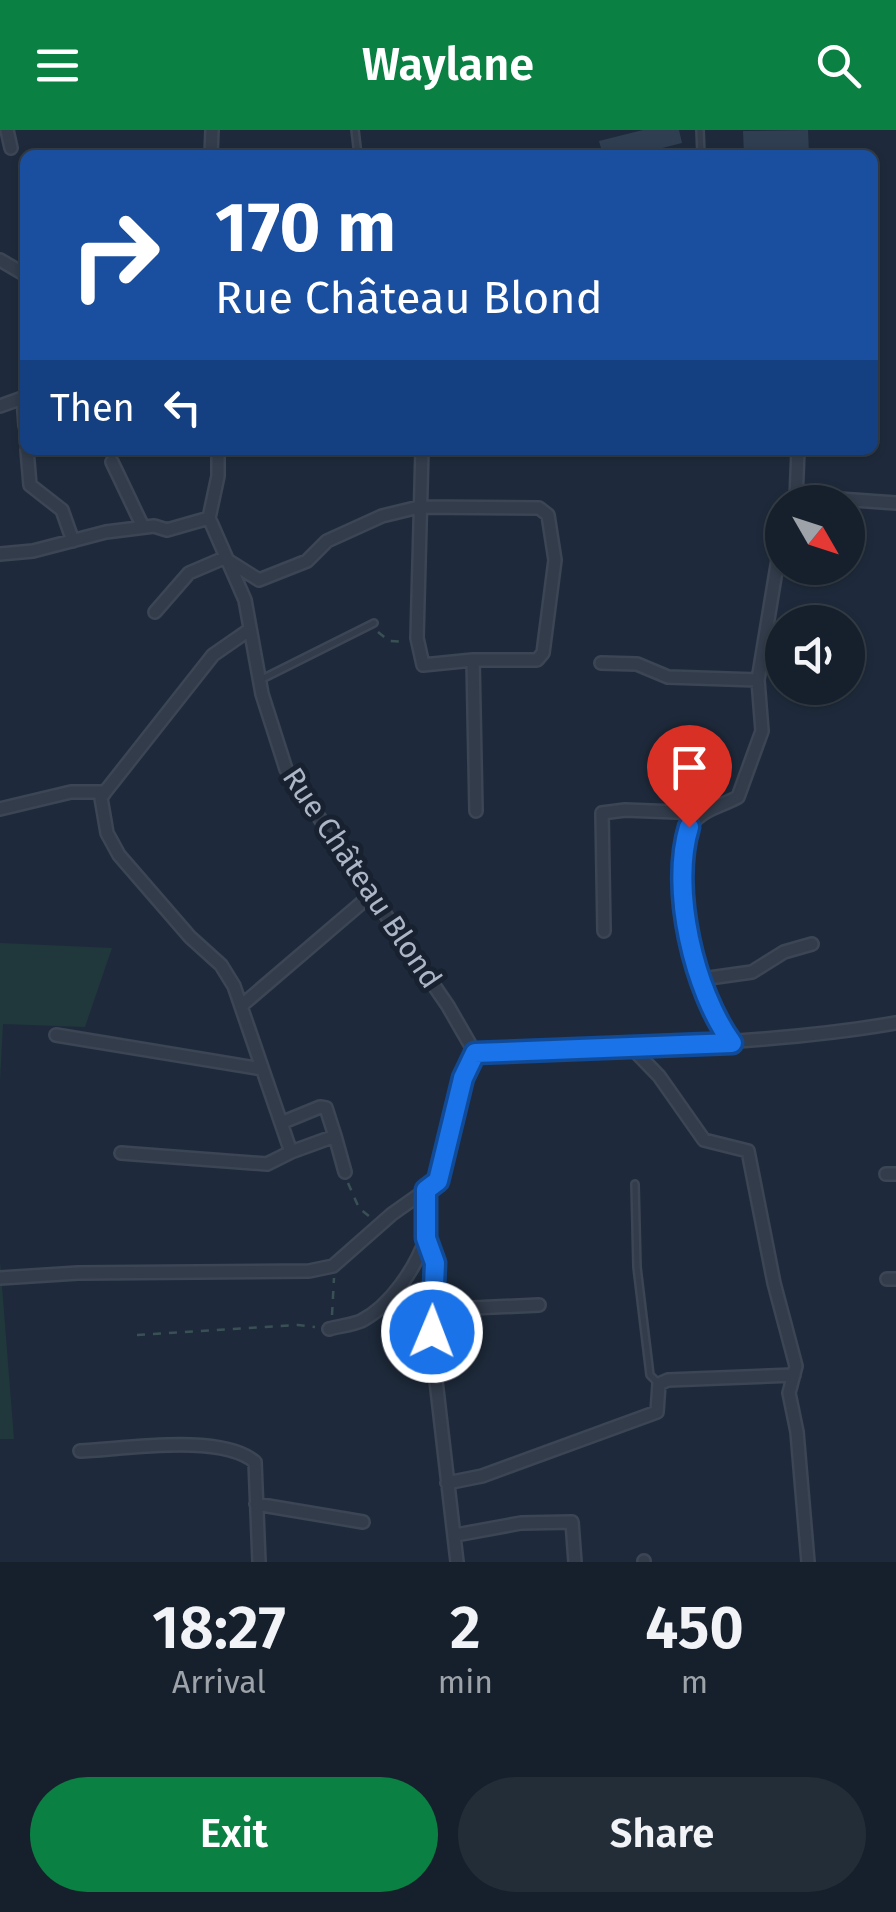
<!DOCTYPE html>
<html lang="en">
<head>
<meta charset="utf-8">
<style>
	body { margin:0; font-family:"Fira Sans",sans-serif; background:#232d38; color:#f1f3f6; height:100vh; display:flex; flex-direction:column; font-size:38px; white-space:nowrap }
	* { box-sizing:border-box; margin:0 }
	p { font-size:32px; color:#9ea3a9 }
	.icon { flex:none; width:55px; height:55px; fill:none; stroke:currentColor; stroke-width:2; stroke-linecap:round; stroke-linejoin:round }
	.map { position:relative; height:1432px; overflow:hidden }
	.sheet { display:flex; flex-direction:column; background:#16202c; flex:1 }
	.sheet>* { flex:none }
	.hud { position:absolute; left:20px; top:20px; width:858px; height:305px; border-radius:15px; box-shadow:0 2px 8px #0004,0 0 0 2px #353e48; background:#1a4fa0; color:#fff; overflow:hidden }
	.needle { width:65px; rotate:129deg }
	.buttons { position:absolute; left:765px; top:355px; display:grid; gap:20px }
	.buttons a { display:grid; place-items:center; width:100px; height:100px; border-radius:50%; background:#16202c; box-shadow:0 2px 8px #0004,0 0 0 2px #353e48; font-size:50px }
	.pin { position:absolute; display:grid; place-items:center; width:85px; height:85px; color:#fff; margin:-102px -42px; border-radius:50% 50% 50% 0; rotate:-45deg; box-shadow:0 0 10px #0007 }
	.pin .icon { rotate:45deg }
	.me { position:absolute; width:110px; margin:-55px; rotate:1deg; stroke-linejoin:round; filter:drop-shadow(0 0 8px #0008) }
	.turn { display:flex; align-items:center; gap:35px; height:210px; padding:0 30px; font-size:45px }
	.turn .icon { width:130px; height:130px; stroke-width:2.5 }
	.turn b { display:block; font-size:70px; line-height:85px }
	.then { display:flex; align-items:center; height:95px; padding:0 30px; background:#0003; gap:20px; font-size:38px }
	.eta { display:flex; justify-content:space-evenly; align-items:center; height:170px; text-align:center }
	.eta b { font-size:60px; font-weight:600; line-height:70px }
	.button { display:flex; gap:20px; margin-top:auto; padding:20px 30px }
	.button a { flex:1; height:115px; border-radius:60px; background:#0b8043; color:#fff; font-size:40px; font-weight:600; line-height:115px; text-align:center }
	.button a+a { background:#232d38; color:#f1f3f6 }
	header { display:flex; justify-content:space-between; align-items:center; height:130px; padding:0 30px; background:#0b8043; color:#fff; font-size:45px; font-weight:600 }
	.map>svg:first-child { display:block }
	.green { fill:#20383c }
	.building { fill:#303e52 }
	.lines { fill:none; stroke-linecap:round; stroke-linejoin:round }
	.service-casing { stroke:#3c4554; stroke-width:10 }
	.minor-casing { stroke:#3c4554; stroke-width:16 }
	.path { stroke:#395154; stroke-width:2.5; stroke-dasharray:8 8; stroke-linecap:butt }
	.service { stroke:#323c4b; stroke-width:5 }
	.minor { stroke:#323c4b; stroke-width:11 }
	.route-casing { stroke:#114b97; stroke-width:25 }
	.route { stroke:#1a73e8; stroke-width:18 }
	.labels { text-anchor:middle; dominant-baseline:central; stroke-width:10; stroke-linejoin:round; paint-order:stroke }
	.street-label { font-size:30px; fill:#adb6c7; stroke:#18212f }
</style>
</head>
<body>
<header><svg class="icon" aria-label="menu" viewBox="0 0 24 24"><path d="M4 6h16M4 12h16M4 18h16"/></svg>Waylane<svg class="icon" aria-label="search" viewBox="0 0 24 24"><circle cx="10" cy="10" r="6"/><path d="M15 15l6 6"/></svg></header>
<div class="map">
<svg width="896" height="1432" viewBox="0 0 896 1432">
	<rect width="100%" height="100%" fill="#1e2a3b"/>
	<path class="green" d="M 0,813 L 112,818 L 85,897 L 3,894 L 0,951 Z
		M 0,1131 L 14,1309 L 0,1309 Z"/>
	<path class="building" d="M 643,0 L 679,0 L 682,13 L 635,25 L 603,25 L 599,11 Z
		M 808,0 L 809,25 L 744,25 L 743,1 Z"/>
	<g class="lines">
		<defs>
			<path id="service" d="M 355,0 L 358,25
				M 700,0 L 701,25
				M 262,549 L 374,493
				M 635,1054 L 637,1137 L 650,1245 L 657,1252"/>
			<path id="minor" d="M 7,0 L 11,18
				M 211,25 L 212,0
				M 0,130 L 24,144
				M 23,268 L 25,296
				M 0,276 L 25,267
				M 27,320 L 30,355 L 62,380 L 73,411
				M 218,320 L 218,346 L 209,388 L 245,470 L 262,564 L 286,639 L 448,876 L 475,923
				M 422,320 L 417,508 L 423,535 L 473,530 L 476,681
				M 112,332 L 143,397
				M 797,366 L 896,373
				M 796,369 L 798,320
				M 0,424 L 33,421 L 106,402 L 154,396 L 167,400 L 209,388
				M 155,482 L 189,443 L 224,428 L 259,450 L 307,431 L 327,411 L 382,386 L 419,377 L 539,378 L 548,385 L 555,430 L 543,523 L 537,530 L 473,530
				M 601,533 L 637,534 L 668,547 L 758,550
				M 105,662 L 101,668 L 107,703 L 119,725 L 190,807 L 221,835 L 234,856 L 291,1022 L 335,1006 L 345,1042
				M 0,679 L 71,662 L 105,662 L 213,525 L 249,500
				M 604,801 L 602,683 L 625,680 L 702,683
				M 702,849 L 752,842 L 784,822 L 812,814
				M 241,876 L 372,764
				M 56,905 L 262,939
				M 732,913 C 711,885 695,841 687,807 C 682,786 680,710 692,694 C 703,679 722,676 738,667 L 762,601 L 758,550 L 782,405
				M 628,914 L 659,946 L 704,1010 L 748,1021 L 774,1153 L 796,1236 L 789,1263 L 797,1302 L 808,1432
				M 475,923 C 615,915 757,917 896,893
				M 281,993 L 320,977 L 326,978 L 335,1006
				M 121,1023 L 267,1034 L 291,1022
				M 886,1044 L 896,1044
				M 0,1148 L 78,1143 L 309,1141 L 333,1136 L 392,1084 L 426,1060
				M 887,1149 L 896,1149
				M 430,1180 L 539,1175
				M 329,1199 C 339,1196 352,1195 361,1191 C 391,1176 416,1137 426,1108
				M 80,1321 C 125,1319 221,1303 255,1332 L 259,1432
				M 447,1353 L 482,1346 L 657,1282 L 659,1254 L 668,1250 L 794,1245
				M 256,1374 L 363,1392
				M 456,1405 L 521,1393 L 572,1392 L 575,1432
				M 457,1432 L 433,1225 L 430,1180 L 435,1133 L 426,1108 L 426,1060 L 437,1051 L 463,949 L 475,923
				M 644,1432 L 644,1431"/>
		</defs>
		<use href="#service" class="service-casing"/>
		<use href="#minor" class="minor-casing"/>
		<path class="path" d="M 378,502 L 389,511 L 406,512
			M 348,1053 L 359,1078 L 370,1087
			M 332,1185 L 334,1148
			M 137,1205 L 298,1195 L 315,1197"/>
		<use href="#service" class="service"/>
		<use href="#minor" class="minor"/>
	</g>
	<g class="lines">
		<defs>
			<path id="route" d="M 432,1202 L 435,1133 L 426,1108 L 426,1060 L 438,1051 L 463,948 L 475,923 L 732,913 C 694,861 670,759 689,697"/>
		</defs>
		<use href="#route" class="route-casing"/>
		<use href="#route" class="route"/>
	</g>
	<g class="labels">
		<g class="street-label">
			<text transform="translate(362 748) rotate(56)">Rue Château Blond</text>
		</g>
	</g>
</svg>
<div class="buttons">
<a><svg class="needle" viewBox="-14 -14 28 28"><path d="M0-13l5 13h-10z" fill="#e53935"/><path d="M0 13l5-13h-10z" fill="#9ea3a9"/></svg></a>
<a><svg class="icon" aria-label="sound" viewBox="0 0 24 24"><path d="M4 9h4l5-4v14l-5-4H4zM17 9q2 3 0 6"/></svg></a>
</div>
<div class="pin" style="left:689px;top:697px;background:#d93025"><svg class="icon" aria-label="arrive" viewBox="0 0 24 24"><path d="M6 21V4h12l-3 4 3 4H6"/></svg></div>
<svg class="me" style="left:432px;top:1202px" viewBox="-20 -20 40 40"><circle r="17" fill="#1a73e8" stroke="#fff" stroke-width="3"/><path d="M0-11L8 9 0 5-8 9z" fill="#fff"/></svg>
<div class="hud">
<div class="turn"><svg class="icon" aria-label="right" viewBox="0 0 24 24"><path d="M7 20v-9h11M14 6l5 5-5 5"/></svg><div><b>170 m</b>Rue Château Blond</div></div>
<div class="then">Then<svg class="icon" aria-label="left" viewBox="0 0 24 24"><path d="M17 20v-9H6M10 6l-5 5 5 5"/></svg></div>
</div>
</div>
<section class="sheet">
<div class="eta">
<div><b>18:27</b><p>Arrival</p></div>
<div><b>2</b><p>min</p></div>
<div><b>450</b><p>m</p></div>
</div>
<div class="button"><a>Exit</a><a>Share</a></div>
</section>
</body>
</html>
